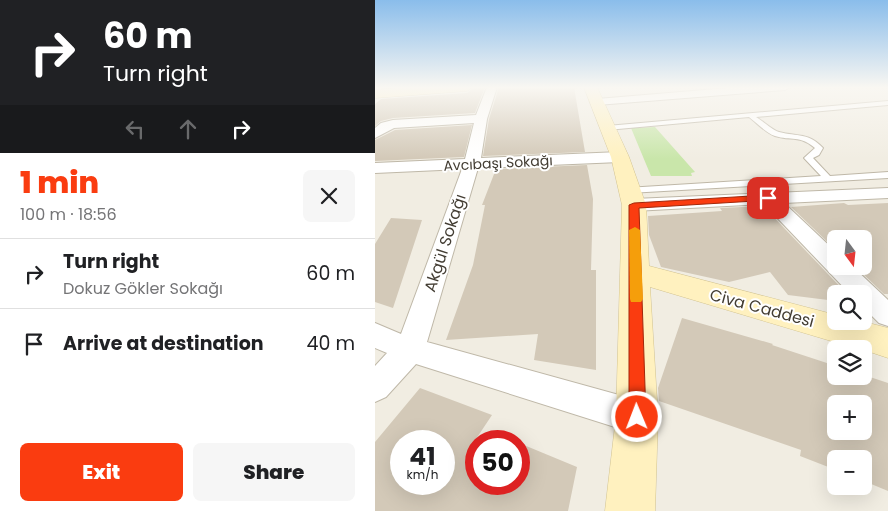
<!DOCTYPE html>
<html lang="en">
<head>
<meta charset="utf-8">
<style>
	body { margin:0; font-family:Poppins,sans-serif; background:#f6f6f6; color:#202124; height:100vh; display:flex; flex-direction:column; font-size:19px; white-space:nowrap }
	* { box-sizing:border-box; margin:0 }
	p { font-size:16px; color:#757577 }
	.icon { flex:none; width:28px; height:28px; fill:none; stroke:currentColor; stroke-width:2; stroke-linecap:round; stroke-linejoin:round }
	.map { position:relative; flex:1; overflow:hidden }
	.drawer { display:flex; flex-direction:column; background:#fff; width:375px }
	.drawer>* { flex:none }
	.hud { background:#202124; color:#fff; overflow:hidden }
	.needle { width:32px; rotate:165deg }
	.buttons { position:absolute; left:452px; top:230px; display:grid; gap:10px }
	.buttons a { display:grid; place-items:center; width:45px; height:45px; border-radius:8px; background:#fff; box-shadow:0 5px 20px #0002; font-size:25px }
	.speed { position:absolute; left:15px; top:430px; display:flex; gap:10px; font-size:25px; font-weight:700; text-align:center }
	.speed>* { display:grid; place-content:center; width:65px; height:65px; border-radius:50%; background:#fff; box-shadow:0 5px 20px #0002; line-height:1 }
	.speed small { font-size:12px; font-weight:400 }
	.speed .limit { border:8px solid #d22; background:#fff; color:#111 }
	.pin { position:absolute; display:grid; place-items:center; width:42px; height:42px; color:#fff; margin:-21px; border-radius:10px; box-shadow:0 2px 8px #0006 }
	.me { position:absolute; width:55px; margin:-28px; rotate:359deg; stroke-linejoin:round; filter:drop-shadow(0 0 4px #0008) }
	.turn { display:flex; align-items:center; gap:18px; height:105px; padding:0 20px; font-size:22px }
	.turn .icon { width:65px; height:65px; stroke-width:2.5 }
	.turn b { display:block; font-size:35px; line-height:42px }
	.lanes { display:flex; align-items:center; height:48px; padding:0 20px; background:#0003; justify-content:center; gap:25px; direction:ltr }
	.lanes .off { opacity:.35 }
	.round { display:grid; place-items:center; flex:none; width:52px; height:52px; border-radius:8px; background:#f6f6f6 }
	.head { display:flex; align-items:center; justify-content:space-between; height:85px; padding:0 20px }
	h1 { font-size:30px; font-weight:800; line-height:38px; color:#fa3c10 }
	.cta { display:flex; gap:10px; margin-top:auto; padding:10px 20px }
	.cta a { flex:1; height:58px; border-radius:8px; background:#fa3c10; color:#fff; font-size:20px; font-weight:800; line-height:58px; text-align:center }
	.cta a+a { background:#f6f6f6; color:#202124 }
	ul { padding:0; list-style:none }
	li { display:flex; align-items:center; gap:15px; height:70px; padding:0 20px; border-top:1px solid #e0e0e0 }
	li div { flex:1 }
	li b { display:block; font-size:19px }
	li em { font-style:normal }
	main { display:flex; flex:1; min-height:0 }
	.map>svg:first-child { display:block }
	.green { fill:#c9e6aa }
	.building { fill:#d3c9b8; fill-rule:evenodd }
	.lines { fill:none; stroke-linecap:round; stroke-linejoin:round }
	.lane-casing { stroke:#bfb8a8; stroke-width:2 }
	.street-casing { stroke:#bfb8a8; stroke-width:2 }
	.secondary-casing { stroke:#d2c391; stroke-width:1 }
	.lane { fill:#fff; fill-rule:evenodd }
	.street { fill:#fff; fill-rule:evenodd }
	.secondary { fill:#fff1bf; fill-rule:evenodd }
	.route { fill:#fa3c10; stroke:#a2270a }
	.slow { fill:#f59e0b }
	.labels { text-anchor:middle; dominant-baseline:central; stroke-width:4; stroke-linejoin:round; paint-order:stroke }
	.far-street-label { font-size:14px; fill:#433d33; stroke:#fff }
	.street-label { font-size:16px; fill:#433d33; stroke:#fff }
</style>
</head>
<body>
<main>
<section class="drawer">
<div class="hud">
<div class="turn"><svg class="icon" aria-label="right" viewBox="0 0 24 24"><path d="M7 20v-9h11M14 6l5 5-5 5"/></svg><div><b>60 m</b>Turn right</div></div>
<div class="lanes"><svg class="icon off" aria-label="left" viewBox="0 0 24 24"><path d="M17 20v-9H6M10 6l-5 5 5 5"/></svg><svg class="icon off" aria-label="ahead" viewBox="0 0 24 24"><path d="M12 20V5M6 11l6-6 6 6"/></svg><svg class="icon" aria-label="right" viewBox="0 0 24 24"><path d="M7 20v-9h11M14 6l5 5-5 5"/></svg></div>
</div>
<div class="head"><div><h1>1 min</h1><p>100 m · 18:56</p></div><a class="round"><svg class="icon" aria-label="close" viewBox="0 0 24 24"><path d="M6 6l12 12M18 6L6 18"/></svg></a></div>
<ul>
<li><svg class="icon" aria-label="right" viewBox="0 0 24 24"><path d="M7 20v-9h11M14 6l5 5-5 5"/></svg><div><b>Turn right</b><p>Dokuz Gökler Sokağı</p></div><em>60 m</em></li>
<li><svg class="icon" aria-label="arrive" viewBox="0 0 24 24"><path d="M6 21V4h12l-3 4 3 4H6"/></svg><div><b>Arrive at destination</b></div><em>40 m</em></li>
</ul>
<div class="cta"><a>Exit</a><a>Share</a></div>
</section>
<div class="map">
<svg width="513" height="511" viewBox="0 0 513 511">
	<rect width="100%" height="100%" fill="#f1ede2"/>
	<path class="green" d="M 280,127 L 320,172 L 316,173 L 317,176 L 276,176 L 256,128 Z"/>
	<path class="building" d="M 100,87 L 110,87 L 100,113 L 18,118 L 6,121 L 0,126 L 0,104 L 6,99 L 92,93 Z
		M 124,87 L 199,87 L 210,152 L 108,156 L 114,119 Z
		M 97,125 L 89,157 L 0,161 L 0,140 L 20,130 Z
		M 212,165 L 218,199 L 216,270 L 221,270 L 221,370 L 159,360 L 163,334 L 71,340 L 98,265 L 110,205 L 107,205 L 121,169 Z
		M 469,203 L 473,205 L 513,203 L 513,294 L 509,294 L 480,266 L 489,266 L 489,239 L 461,239 L 461,250 L 416,207 Z
		M 388,206 L 391,209 L 472,294 L 461,294 L 461,301 L 413,295 L 395,272 L 354,282 L 286,267 L 274,235 L 273,216 L 347,211 L 345,208 Z
		M 16,218 L 47,220 L 18,308 L 0,302 L 0,244 Z
		M 307,318 L 398,344 L 397,345 L 461,366 L 461,376 L 489,375 L 513,383 L 513,491 L 489,481 L 489,459 L 461,459 L 461,470 L 425,456 L 426,450 L 284,401 L 283,388 ZM 461,404 L 489,404 L 489,431 L 461,431 Z
		M 45,388 L 117,415 L 101,439 L 101,484 L 144,484 L 144,443 L 202,467 L 193,511 L 0,511 L 0,442 ZM 26,441 L 69,441 L 69,484 L 26,484 Z"/>
	<g class="lines">
		<defs>
			<path id="lane" d="M 513,101 L 513,105 L 381,117 C 388,121 397,130 404,132 C 423,137 433,132 448,148 L 444,155 L 438,158 L 455,176 L 513,172 L 513,178 L 254,193 L 251,192 L 251,188 L 446,176 L 429,158 L 440,148 C 425,135 416,141 400,136 C 391,133 382,123 374,117 L 232,130 L 229,128 L 232,126 Z"/>
			<path id="street" d="M 0,87 L 7,87 L 4,92 L 0,93 Z
				M 112,87 L 122,87 L 112,119 L 106,158 L 245,152 L 250,154 L 253,157 L 250,160 L 245,162 L 103,168 L 52,342 L 262,400 L 274,405 L 279,417 L 274,429 L 262,434 L 41,364 L 11,397 L 0,402 L 0,366 L 12,353 L 0,348 L 0,323 L 26,334 L 87,169 L 0,173 L 0,163 L 90,159 L 99,123 L 19,128 L 0,138 L 0,128 L 6,123 L 18,120 L 101,115 Z
				M 365,87 L 415,87 L 410,90 L 222,105 L 216,102 L 222,99 Z
				M 513,188 L 513,198 L 409,203 L 461,252 L 461,266 L 477,266 L 513,300 L 513,326 L 504,323 L 489,308 L 489,294 L 475,294 L 389,204 L 259,211 L 252,209 L 250,205 L 252,201 L 259,199 Z"/>
			<path id="secondary" d="M 35,87 L 98,87 L 92,91 L 0,98 L 0,90 Z
				M 209,87 L 222,87 L 254,157 L 271,205 L 274,266 L 461,315 L 461,321 L 486,321 L 513,328 L 513,358 L 489,350 L 489,349 L 483,349 L 275,287 L 283,417 L 280,511 L 230,511 L 241,417 L 247,205 L 236,157 Z"/>
		</defs>
		<use href="#lane" class="lane-casing"/>
		<use href="#street" class="street-casing"/>
		<use href="#secondary" class="secondary-casing"/>
		<use href="#lane" class="lane"/>
		<use href="#street" class="street"/>
		<use href="#secondary" class="secondary"/>
	</g>
	<linearGradient id="sky" x2="0" y2="1"><stop stop-color="#8abdeb"/><stop offset="0.55" stop-color="#f9f7f2"/><stop offset="1" stop-color="#f9f7f2" stop-opacity="0"/></linearGradient>
	<rect width="513" height="159" fill="url(#sky)"/>
	<path class="route" d="M 393,195 L 398,198 L 397,200 L 264,208 L 271,417 L 268,423 L 262,426 L 256,423 L 254,417 L 254,205 L 259,203 Z"/>
	<path class="slow" d="M 260,227 L 265,230 L 268,299 L 266,302 L 256,302 L 255,299 L 254,230 Z"/>
	<g class="labels">
		<g class="far-street-label">
			<text transform="translate(123 163) rotate(-3)">Avcıbaşı Sokağı</text>
		</g>
		<g class="street-label">
			<text transform="translate(70 243) rotate(-72)">Akgül Sokağı</text>
			<text transform="translate(387 308) rotate(15)">Civa Caddesi</text>
		</g>
	</g>
</svg>
<div class="buttons">
<a><svg class="needle" viewBox="-14 -14 28 28"><path d="M0-13l5 13h-10z" fill="#e53935"/><path d="M0 13l5-13h-10z" fill="#757577"/></svg></a>
<a><svg class="icon" aria-label="search" viewBox="0 0 24 24"><circle cx="10" cy="10" r="6"/><path d="M15 15l6 6"/></svg></a>
<a><svg class="icon" aria-label="layers" viewBox="0 0 24 24"><path d="M12 4l9 5-9 5-9-5zM3 14l9 5 9-5"/></svg></a>
<a>+</a>
<a>−</a>
</div>
<div class="speed"><div>41<small>km/h</small></div><div class="limit">50</div></div>
<div class="pin" style="left:393px;top:198px;background:#d93025"><svg class="icon" aria-label="arrive" viewBox="0 0 24 24"><path d="M6 21V4h12l-3 4 3 4H6"/></svg></div>
<svg class="me" style="left:262px;top:417px" viewBox="-20 -20 40 40"><circle r="17" fill="#fa3c10" stroke="#fff" stroke-width="3"/><path d="M0-11L8 9 0 5-8 9z" fill="#fff"/></svg>
</div>
</main>
</body>
</html>
